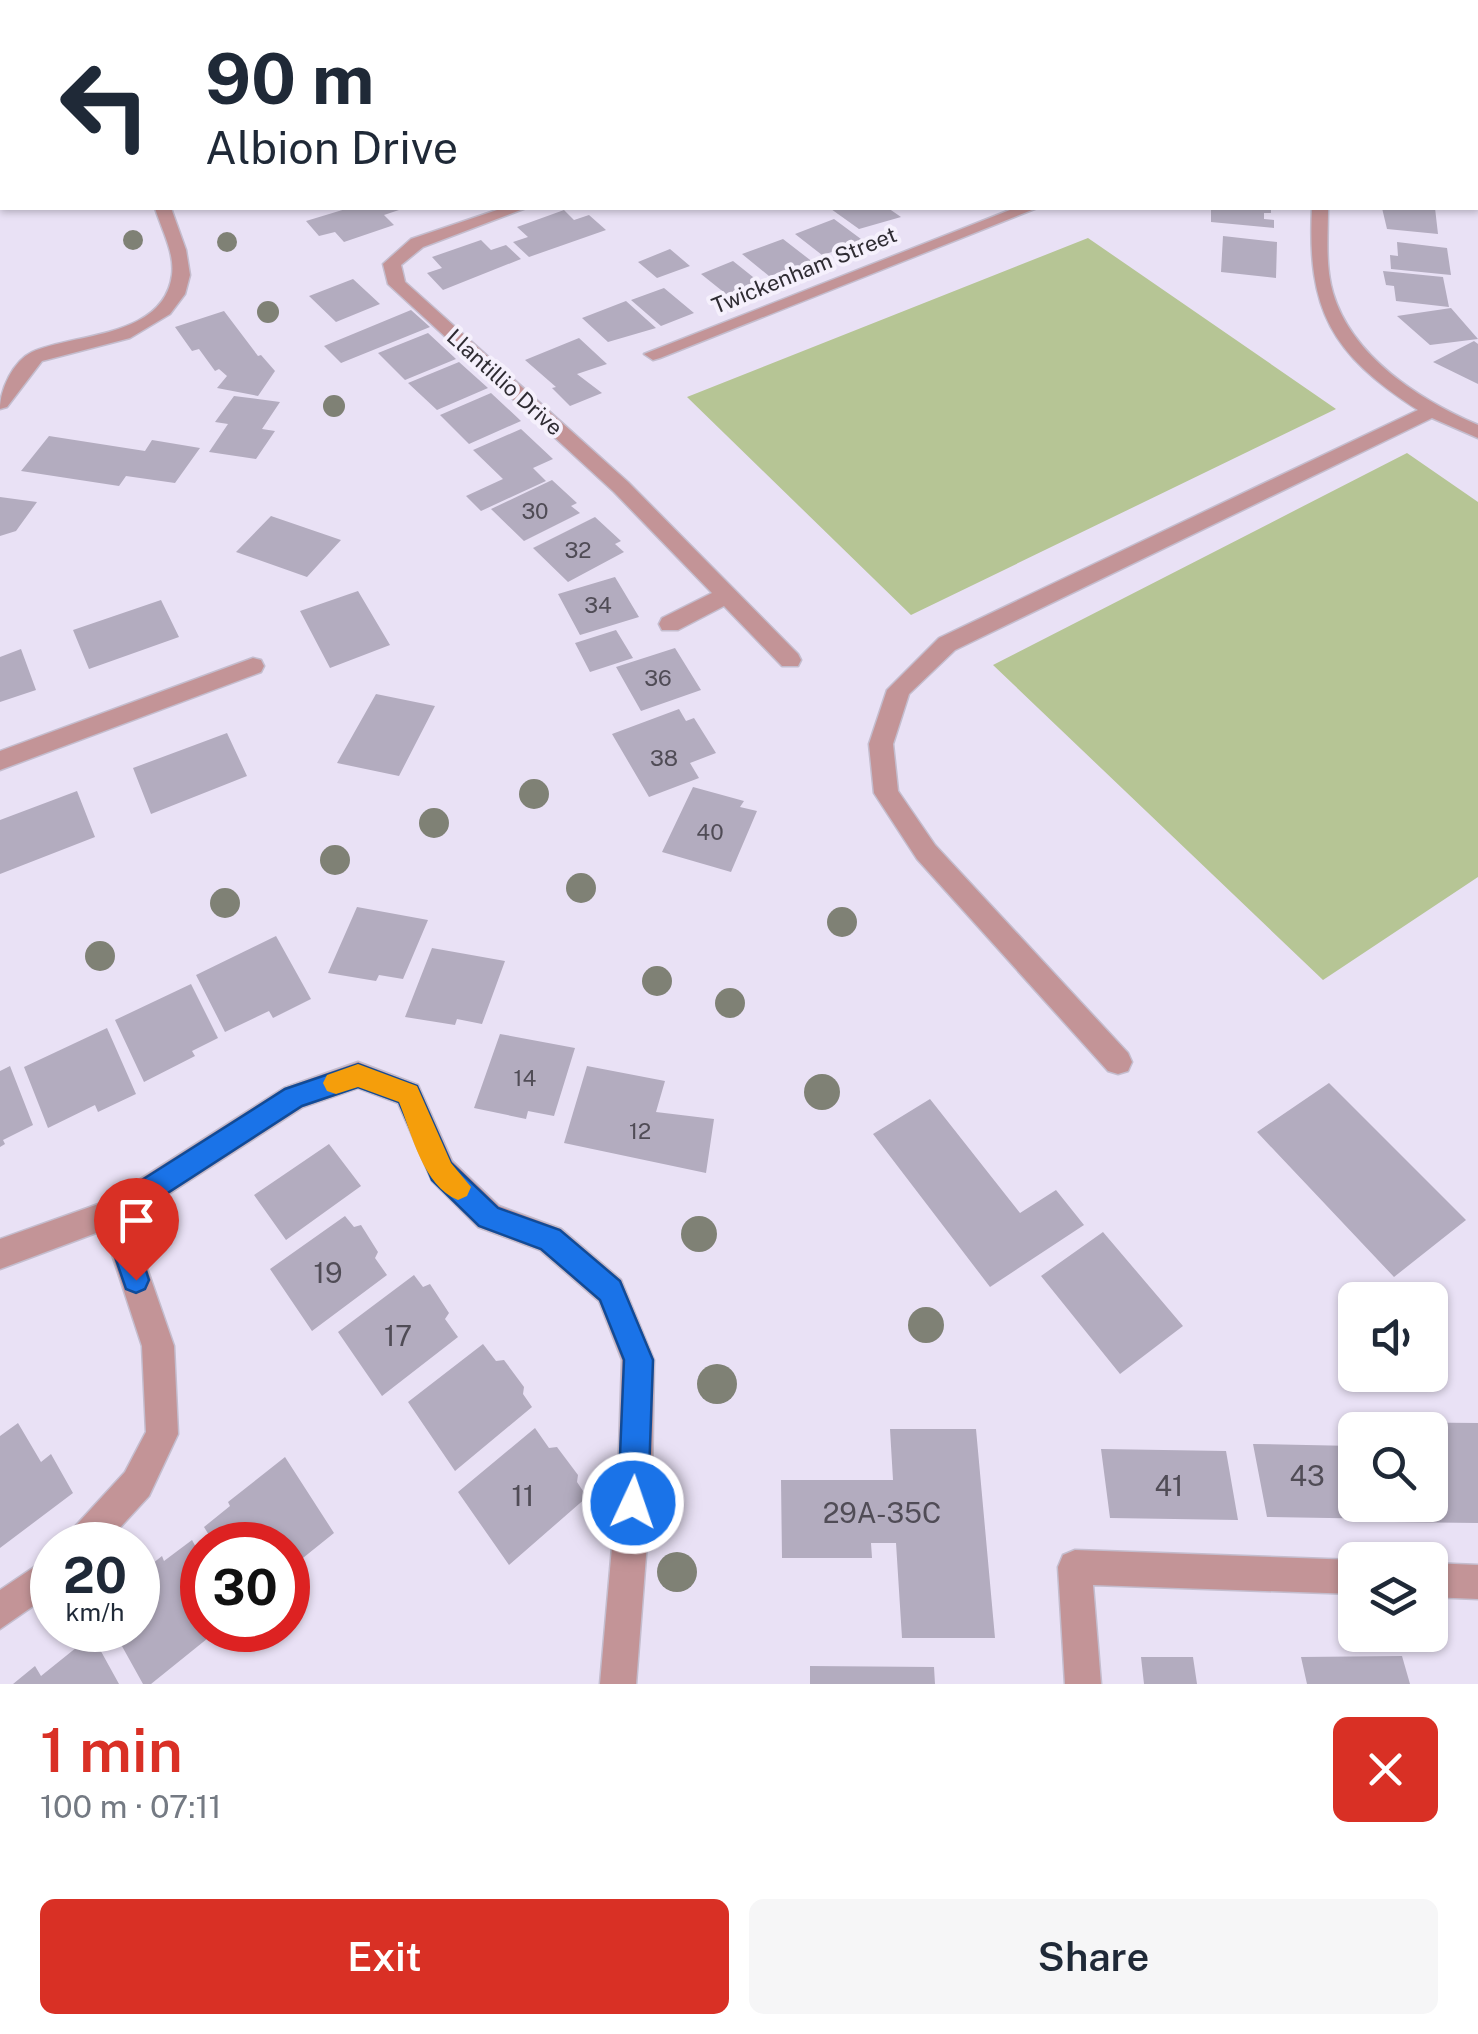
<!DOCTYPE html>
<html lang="en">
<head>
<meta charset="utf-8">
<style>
	body { margin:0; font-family:"Public Sans",sans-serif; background:#f6f6f7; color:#1f2937; height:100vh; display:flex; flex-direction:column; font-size:38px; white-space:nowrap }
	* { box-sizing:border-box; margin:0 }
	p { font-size:32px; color:#747a83 }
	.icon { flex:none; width:55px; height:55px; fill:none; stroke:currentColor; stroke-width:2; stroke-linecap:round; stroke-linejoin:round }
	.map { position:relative; height:1684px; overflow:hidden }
	.panel { display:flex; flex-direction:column; background:#fff; flex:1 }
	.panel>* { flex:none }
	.top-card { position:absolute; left:0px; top:0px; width:1480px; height:210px; box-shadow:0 2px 8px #0004; background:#fff; color:#1f2937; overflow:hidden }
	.controls { position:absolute; left:1338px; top:1282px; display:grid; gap:20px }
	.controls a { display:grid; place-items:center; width:110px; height:110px; border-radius:15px; background:#fff; box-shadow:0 2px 8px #0004; font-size:50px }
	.speed { position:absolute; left:30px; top:1522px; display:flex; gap:20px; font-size:50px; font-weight:700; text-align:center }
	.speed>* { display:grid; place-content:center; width:130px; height:130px; border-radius:50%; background:#fff; box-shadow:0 2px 8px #0004; line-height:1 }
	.speed small { font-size:25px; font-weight:400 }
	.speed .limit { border:15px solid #d22; background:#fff; color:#111 }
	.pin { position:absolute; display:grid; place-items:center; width:85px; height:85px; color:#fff; margin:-102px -42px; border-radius:50% 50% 50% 0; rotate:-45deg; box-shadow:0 0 10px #0007 }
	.pin .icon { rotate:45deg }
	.me { position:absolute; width:110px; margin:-55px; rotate:3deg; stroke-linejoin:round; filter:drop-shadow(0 0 8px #0008) }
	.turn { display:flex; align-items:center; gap:35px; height:210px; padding:0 40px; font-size:45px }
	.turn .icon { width:130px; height:130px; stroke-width:2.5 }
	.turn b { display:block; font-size:70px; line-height:85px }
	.round { display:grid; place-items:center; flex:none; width:105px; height:105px; border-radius:15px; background:#f6f6f7 }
	.headline { display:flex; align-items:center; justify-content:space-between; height:170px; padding:0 40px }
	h1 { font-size:60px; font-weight:600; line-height:75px; color:#d93025 }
	.action { display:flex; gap:20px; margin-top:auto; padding:20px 40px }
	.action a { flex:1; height:115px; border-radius:15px; background:#d93025; color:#fff; font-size:40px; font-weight:600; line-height:115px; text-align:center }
	.action a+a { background:#f6f6f7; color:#1f2937 }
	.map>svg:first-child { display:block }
	.green { fill:#b6c595 }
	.building { fill:#b3acbf }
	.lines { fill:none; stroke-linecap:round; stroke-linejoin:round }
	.minor-casing { stroke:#c4bdce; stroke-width:3 }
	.minor { fill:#c39497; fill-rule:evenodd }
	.tree { fill:#7f8175 }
	.route { fill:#1a73e8; stroke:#114b97; stroke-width:2.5 }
	.slow { fill:#f59e0b }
	.labels { text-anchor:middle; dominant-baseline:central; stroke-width:8; stroke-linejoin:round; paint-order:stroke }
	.far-street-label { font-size:22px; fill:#2f2c33; stroke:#f5f0fc }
	.number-label { font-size:22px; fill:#504c56 }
	.near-number-label { font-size:28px; fill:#504c56 }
</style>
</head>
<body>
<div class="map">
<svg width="1478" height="1684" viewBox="0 0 1478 1684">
	<rect width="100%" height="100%" fill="#e9e1f5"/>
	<path class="green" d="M 1088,238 L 1336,409 L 911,615 L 687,397 Z
		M 1407,453 L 1478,502 L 1478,877 L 1323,980 L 993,665 Z"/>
	<path class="building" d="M 349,208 L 396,208 L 399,210 L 384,215 L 394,225 L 344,242 L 335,232 L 319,236 L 306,221 Z
		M 888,208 L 901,217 L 859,229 L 831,209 Z
		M 1211,208 L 1271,208 L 1271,213 L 1264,213 L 1264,219 L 1274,220 L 1274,228 L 1211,222 Z
		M 1382,208 L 1435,208 L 1438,234 L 1387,229 Z
		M 564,210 L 574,220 L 589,215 L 606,230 L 529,257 L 513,242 L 528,237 L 517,227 Z
		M 834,219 L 865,242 L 822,255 L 795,234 Z
		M 1223,236 L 1277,242 L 1276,278 L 1221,272 Z
		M 783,239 L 814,263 L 769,276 L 742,254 Z
		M 481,240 L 491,250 L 506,245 L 521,259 L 443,290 L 427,273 L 442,268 L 432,257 Z
		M 1397,242 L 1447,248 L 1451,275 L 1391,269 L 1390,255 L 1398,256 Z
		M 670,249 L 690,266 L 657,278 L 638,262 Z
		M 733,261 L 763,285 L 731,298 L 701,274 Z
		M 1383,271 L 1443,277 L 1449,307 L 1396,301 L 1394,286 L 1386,285 Z
		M 353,279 L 380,304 L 336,322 L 309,296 Z
		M 664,288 L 694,313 L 661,326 L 631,300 Z
		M 626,301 L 656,328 L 608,342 L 582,318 Z
		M 1451,308 L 1478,339 L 1430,345 L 1397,316 Z
		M 411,310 L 430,327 L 341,363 L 324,346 Z
		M 224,311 L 258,356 L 261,355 L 275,371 L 258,396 L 217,388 L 227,376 L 219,369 L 215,371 L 199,349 L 192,351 L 175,327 Z
		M 428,333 L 456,359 L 405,380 L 378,353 Z
		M 579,338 L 607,364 L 577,374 L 602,393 L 570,406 L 552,388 L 556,387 L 525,360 Z
		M 1474,341 L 1478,344 L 1478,384 L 1433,362 Z
		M 459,362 L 488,388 L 437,410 L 408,383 Z
		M 491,393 L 521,421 L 469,444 L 440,415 Z
		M 234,396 L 280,402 L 262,429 L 275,431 L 256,459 L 209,452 L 228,424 L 215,422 Z
		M 521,429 L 553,459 L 533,468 L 546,481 L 481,511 L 466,496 L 503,479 L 473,450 Z
		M 49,436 L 145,451 L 152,440 L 200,448 L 175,483 L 126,476 L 119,486 L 21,471 Z
		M 552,480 L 577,503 L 571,506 L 580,513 L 524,541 L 491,509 Z
		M 0,497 L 37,502 L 16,531 L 0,536 Z
		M 271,516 L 341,540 L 307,577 L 236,552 Z
		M 595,517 L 621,541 L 615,544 L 624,552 L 568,582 L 533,548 Z
		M 615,577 L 639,617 L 580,635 L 558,594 Z
		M 358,591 L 390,645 L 330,668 L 300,611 Z
		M 161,600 L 179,637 L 89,669 L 73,630 Z
		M 616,630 L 633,658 L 590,672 L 575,643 Z
		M 675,648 L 701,690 L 641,711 L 616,667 Z
		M 21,649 L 36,690 L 0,702 L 0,657 Z
		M 376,694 L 435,706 L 399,776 L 337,763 Z
		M 679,709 L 686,721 L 694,718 L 716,753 L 690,763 L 699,778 L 649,797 L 612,734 Z
		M 227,733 L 247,776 L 151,814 L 133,768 Z
		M 693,787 L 744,801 L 740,807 L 757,811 L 731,872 L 662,852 Z
		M 77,791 L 95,837 L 0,874 L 0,820 Z
		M 357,907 L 428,920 L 403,979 L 379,975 L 376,981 L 328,973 Z
		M 276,936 L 311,999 L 273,1018 L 269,1011 L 225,1032 L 196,975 Z
		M 432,948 L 505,961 L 482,1024 L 457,1019 L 455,1025 L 405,1017 Z
		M 191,984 L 218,1038 L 192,1051 L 195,1056 L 144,1082 L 115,1020 Z
		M 107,1028 L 136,1094 L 98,1112 L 95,1105 L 48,1128 L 24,1067 Z
		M 500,1034 L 575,1048 L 554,1116 L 528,1111 L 526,1119 L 474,1108 Z
		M 10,1066 L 33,1125 L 3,1140 L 5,1144 L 0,1147 L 0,1071 Z
		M 587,1066 L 665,1081 L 656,1112 L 714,1119 L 706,1173 L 564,1143 Z
		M 1329,1083 L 1466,1220 L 1394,1277 L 1257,1132 Z
		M 930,1099 L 1020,1213 L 1056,1190 L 1084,1225 L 990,1287 L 873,1134 Z
		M 329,1144 L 361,1186 L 286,1240 L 254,1195 Z
		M 345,1216 L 354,1227 L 361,1225 L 378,1252 L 375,1258 L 387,1275 L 312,1331 L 270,1269 Z
		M 1103,1232 L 1183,1326 L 1120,1374 L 1041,1276 Z
		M 414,1275 L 423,1287 L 430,1284 L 449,1313 L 445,1319 L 458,1337 L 382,1396 L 338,1332 Z
		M 483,1344 L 496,1361 L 504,1360 L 524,1387 L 523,1394 L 532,1407 L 455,1471 L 408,1402 Z
		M 1368,1422 L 1478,1423 L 1478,1523 L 1393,1522 L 1389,1505 L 1430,1505 L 1430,1430 L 1370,1430 Z
		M 18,1423 L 41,1462 L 51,1454 L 73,1493 L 0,1548 L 0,1436 Z
		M 535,1428 L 549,1448 L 557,1447 L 578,1475 L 577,1482 L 587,1497 L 509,1565 L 458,1492 Z
		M 890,1429 L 976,1429 L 995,1638 L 902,1638 L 896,1543 L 871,1543 L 872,1558 L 782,1558 L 781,1480 L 893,1480 Z
		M 1253,1444 L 1355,1446 L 1355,1505 L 1383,1505 L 1387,1519 L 1267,1517 Z
		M 1101,1449 L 1226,1451 L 1238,1520 L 1110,1518 Z
		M 285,1457 L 334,1533 L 288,1570 L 288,1545 L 215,1545 L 204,1527 L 230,1506 L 228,1502 Z
		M 192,1540 L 202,1558 L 202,1630 L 218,1630 L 151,1684 L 143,1684 L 113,1630 L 138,1630 L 138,1575 L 162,1556 L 164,1561 Z
		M 92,1635 L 119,1684 L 13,1684 L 35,1666 L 41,1676 Z
		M 1402,1656 L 1410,1684 L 1307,1684 L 1301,1657 Z
		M 1141,1657 L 1193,1657 L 1197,1684 L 1144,1684 Z
		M 810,1666 L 934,1667 L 935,1684 L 810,1684 Z"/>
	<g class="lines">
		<defs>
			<path id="minor" d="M 1314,0 L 1328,0 L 1328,2 L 1314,2 Z
				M 0,152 L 2,152 L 2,162 L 0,162 Z
				M 155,208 L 171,208 L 186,250 L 190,275 L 185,294 L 170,314 L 130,338 L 42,361 L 7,407 L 0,409 C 0,390 13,361 32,352 C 75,333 164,338 172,275 C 175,253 161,228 155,208 Z
				M 503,208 L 526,208 L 423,247 L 401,265 L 405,282 L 628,482 L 798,654 L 801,660 L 798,666 L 782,666 L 724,606 L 678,630 L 662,630 L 659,624 L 662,618 L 712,593 L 614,492 L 388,284 L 383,264 L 411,239 Z
				M 1015,208 L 1037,208 L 660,358 L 653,360 L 644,354 Z
				M 1312,208 L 1328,208 C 1328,236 1325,266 1333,293 C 1352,357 1420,400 1478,425 L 1478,438 L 1432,418 L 955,650 L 909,694 L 893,744 L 898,791 L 935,845 L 1128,1053 L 1132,1062 L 1128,1071 L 1118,1074 L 1108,1071 L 917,859 L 874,793 L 869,744 L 887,690 L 939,638 L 1418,410 C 1331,354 1307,310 1312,208 Z
				M 253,658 L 261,660 L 264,666 L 261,672 L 0,770 L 0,751 Z
				M 358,1062 L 418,1085 L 452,1161 L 499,1206 L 561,1229 L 621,1280 L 654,1360 L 652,1479 L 636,1684 L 600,1684 L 618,1479 L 622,1360 L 599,1301 L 540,1250 L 478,1227 L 432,1181 L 398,1103 L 358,1088 L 303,1107 L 130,1219 L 174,1346 L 178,1434 L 149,1496 L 104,1545 L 64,1545 L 69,1533 L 125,1472 L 146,1432 L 142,1346 L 104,1230 L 0,1269 L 0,1239 L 104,1202 L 284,1088 Z
				M 1075,1550 L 1355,1560 L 1355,1594 L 1093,1585 L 1101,1684 L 1065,1684 L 1058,1567 L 1063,1555 Z
				M 52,1555 L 52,1593 L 0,1629 L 0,1590 Z
				M 1430,1563 L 1478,1565 L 1478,1599 L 1430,1597 Z"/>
		</defs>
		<use href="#minor" class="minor-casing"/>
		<use href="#minor" class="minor"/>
	</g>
	<g class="tree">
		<circle cx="133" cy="240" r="10"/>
		<circle cx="227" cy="242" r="10"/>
		<circle cx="268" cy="312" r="11"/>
		<circle cx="334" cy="406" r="11"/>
		<circle cx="534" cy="794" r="15"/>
		<circle cx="434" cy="823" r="15"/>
		<circle cx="335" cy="860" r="15"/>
		<circle cx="581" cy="888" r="15"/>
		<circle cx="225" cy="903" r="15"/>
		<circle cx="842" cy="922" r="15"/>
		<circle cx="100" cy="956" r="15"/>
		<circle cx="657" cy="981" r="15"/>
		<circle cx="730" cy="1003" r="15"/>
		<circle cx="822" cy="1092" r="18"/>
		<circle cx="699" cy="1234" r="18"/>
		<circle cx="926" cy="1325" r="18"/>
		<circle cx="717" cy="1384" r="20"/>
		<circle cx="677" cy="1572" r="20"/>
	</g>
	<path class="route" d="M 358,1064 L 417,1086 L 451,1163 L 498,1208 L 560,1230 L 620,1281 L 653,1360 L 648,1503 L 644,1514 L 633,1518 L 622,1514 L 618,1503 L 624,1360 L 600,1300 L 541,1249 L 479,1226 L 432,1180 L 399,1102 L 358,1087 L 302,1106 L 129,1218 L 149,1280 L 145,1289 L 136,1293 L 126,1289 L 100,1213 L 104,1204 L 285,1089 Z"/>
	<path class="slow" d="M 358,1064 L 417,1086 L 451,1163 L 471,1187 L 467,1196 L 458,1200 C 423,1186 412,1134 399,1102 L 358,1087 L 336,1094 L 327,1091 L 323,1083 L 327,1075 Z"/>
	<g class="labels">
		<g class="far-street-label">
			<text transform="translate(804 270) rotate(-22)">Twickenham Street</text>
			<text transform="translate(505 382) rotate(42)">Llantillio Drive</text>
		</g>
		<g class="number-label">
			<text x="535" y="511">30</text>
			<text x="578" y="550">32</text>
			<text x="598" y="605">34</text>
			<text x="658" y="678">36</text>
			<text x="664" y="758">38</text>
			<text x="710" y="832">40</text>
			<text x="525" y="1078">14</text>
			<text x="640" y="1131">12</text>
		</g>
		<g class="near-number-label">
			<text x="328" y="1272">19</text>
			<text x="398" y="1335">17</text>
			<text x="1307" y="1475">43</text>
			<text x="1169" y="1485">41</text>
			<text x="523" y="1495">11</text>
			<text x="882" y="1512">29A-35C</text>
		</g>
	</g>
</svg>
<div class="controls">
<a><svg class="icon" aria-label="sound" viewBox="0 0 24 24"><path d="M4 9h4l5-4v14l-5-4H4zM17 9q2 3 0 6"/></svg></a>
<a><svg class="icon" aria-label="search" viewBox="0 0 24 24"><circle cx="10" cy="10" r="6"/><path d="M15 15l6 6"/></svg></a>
<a><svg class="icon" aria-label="layers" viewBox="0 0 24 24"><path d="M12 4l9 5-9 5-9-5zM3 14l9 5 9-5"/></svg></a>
</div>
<div class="speed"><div>20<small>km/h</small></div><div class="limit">30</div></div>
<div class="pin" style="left:136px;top:1280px;background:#d93025"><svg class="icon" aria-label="arrive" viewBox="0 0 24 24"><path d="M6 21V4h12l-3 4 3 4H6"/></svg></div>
<svg class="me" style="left:633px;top:1503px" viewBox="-20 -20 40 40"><circle r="17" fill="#1a73e8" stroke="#fff" stroke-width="3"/><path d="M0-11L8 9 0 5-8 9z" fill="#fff"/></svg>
<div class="top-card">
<div class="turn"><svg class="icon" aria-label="left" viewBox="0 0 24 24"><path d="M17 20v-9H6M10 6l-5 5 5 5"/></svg><div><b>90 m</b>Albion Drive</div></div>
</div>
</div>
<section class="panel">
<div class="headline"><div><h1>1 min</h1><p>100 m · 07:11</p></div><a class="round" style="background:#d93025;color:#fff"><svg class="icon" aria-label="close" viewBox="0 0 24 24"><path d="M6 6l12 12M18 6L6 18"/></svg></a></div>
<div class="action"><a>Exit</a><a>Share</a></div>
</section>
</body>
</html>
